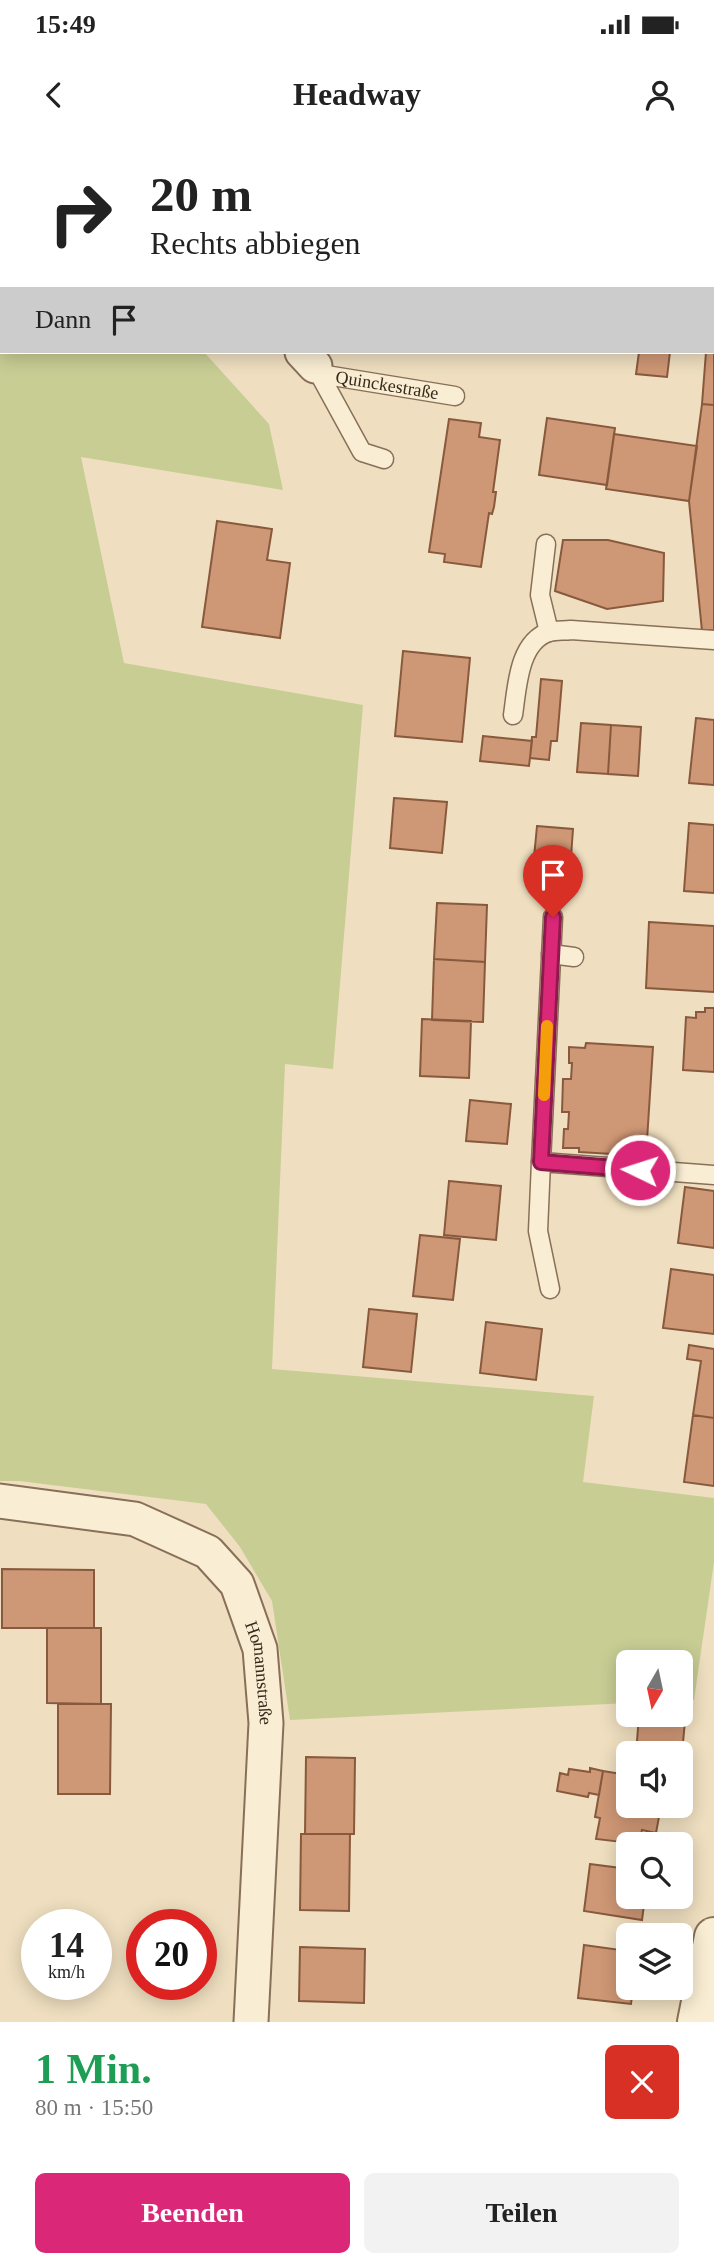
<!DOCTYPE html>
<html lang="de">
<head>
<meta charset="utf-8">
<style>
	body { margin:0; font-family:"Times New Roman",serif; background:#f2f2f2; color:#222; height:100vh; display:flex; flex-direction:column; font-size:26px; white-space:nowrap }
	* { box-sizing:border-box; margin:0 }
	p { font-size:23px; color:#767676 }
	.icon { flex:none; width:38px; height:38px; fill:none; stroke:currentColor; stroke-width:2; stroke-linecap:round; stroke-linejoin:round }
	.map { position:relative; height:1882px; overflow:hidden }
	.panel { display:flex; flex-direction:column; background:#fff; flex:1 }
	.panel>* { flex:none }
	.guide { position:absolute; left:0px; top:0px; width:714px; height:214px; box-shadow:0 4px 18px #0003; background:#fff; color:#222; overflow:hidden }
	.needle { width:46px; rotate:189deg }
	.tools { position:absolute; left:616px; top:1510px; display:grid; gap:14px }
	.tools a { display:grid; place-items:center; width:77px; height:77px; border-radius:10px; background:#fff; box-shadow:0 4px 18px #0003; font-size:35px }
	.speed { position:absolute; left:21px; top:1769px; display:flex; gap:14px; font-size:35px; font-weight:700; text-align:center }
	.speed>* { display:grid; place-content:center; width:91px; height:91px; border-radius:50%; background:#fff; box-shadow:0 4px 18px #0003; line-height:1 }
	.speed small { font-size:18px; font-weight:400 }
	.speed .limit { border:10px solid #d22; background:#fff; color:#111 }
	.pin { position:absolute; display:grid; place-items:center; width:60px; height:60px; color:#fff; margin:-72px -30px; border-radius:50% 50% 50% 0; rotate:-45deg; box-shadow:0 0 7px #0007 }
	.pin .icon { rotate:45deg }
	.me { position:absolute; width:77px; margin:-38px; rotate:274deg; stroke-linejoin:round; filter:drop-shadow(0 0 5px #0008) }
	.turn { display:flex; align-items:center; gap:24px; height:147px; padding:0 35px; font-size:32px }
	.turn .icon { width:91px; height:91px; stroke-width:2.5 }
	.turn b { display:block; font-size:49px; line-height:60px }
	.then { display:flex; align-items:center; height:66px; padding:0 35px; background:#0003; gap:14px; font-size:26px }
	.round { display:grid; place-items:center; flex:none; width:74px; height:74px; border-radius:10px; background:#f2f2f2 }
	.summary { display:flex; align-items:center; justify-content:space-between; height:119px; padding:0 35px }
	h1 { font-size:42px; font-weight:800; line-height:52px; color:#1e9e55 }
	.cta { display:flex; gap:14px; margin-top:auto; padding:14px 35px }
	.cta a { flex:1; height:80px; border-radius:10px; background:#db2777; color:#fff; font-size:28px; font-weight:800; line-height:80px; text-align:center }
	.cta a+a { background:#f2f2f2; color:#222 }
	.status { display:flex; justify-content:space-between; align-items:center; height:49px; padding:0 35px; background:#fff; direction:ltr }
	.status svg { height:19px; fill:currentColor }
	header { display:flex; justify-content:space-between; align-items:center; height:91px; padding:0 35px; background:#fff; font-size:32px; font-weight:800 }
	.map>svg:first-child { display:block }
	.green { fill:#c8cd94 }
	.building { fill:#ce9775; stroke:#88593d; stroke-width:2 }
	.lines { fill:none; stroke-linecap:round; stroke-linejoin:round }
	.service-casing { stroke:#887058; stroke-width:21 }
	.minor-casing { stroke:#887058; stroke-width:37 }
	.tertiary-casing { stroke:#887058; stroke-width:42 }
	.service { stroke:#f9edd3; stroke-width:18 }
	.minor { stroke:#f9edd3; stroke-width:33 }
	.tertiary { stroke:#f9edd3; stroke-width:38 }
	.route-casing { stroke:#8e194d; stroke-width:18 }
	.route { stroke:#db2777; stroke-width:12 }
	.slow { stroke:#f59e0b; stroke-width:12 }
	.labels { text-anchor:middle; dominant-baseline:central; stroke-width:6; stroke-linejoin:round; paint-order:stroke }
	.street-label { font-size:18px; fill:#37291c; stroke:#f6ead0 }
</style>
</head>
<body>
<div class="status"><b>15:49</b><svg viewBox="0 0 49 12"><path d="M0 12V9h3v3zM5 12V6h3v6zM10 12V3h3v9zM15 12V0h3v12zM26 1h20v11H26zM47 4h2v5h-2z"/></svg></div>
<header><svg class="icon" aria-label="back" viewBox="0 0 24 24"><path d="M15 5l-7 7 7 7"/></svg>Headway<svg class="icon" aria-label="person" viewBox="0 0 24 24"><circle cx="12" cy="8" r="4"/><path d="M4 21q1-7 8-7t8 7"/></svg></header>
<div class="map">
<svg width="714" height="1882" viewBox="0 0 714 1882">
	<rect width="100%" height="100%" fill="#efdfc0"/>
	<path class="green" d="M 0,0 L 45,2 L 2,2 L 2,212 L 204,212 L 269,284 L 283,350 L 81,317 L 124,523 L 363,565 L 333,929 L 285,924 L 272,1229 L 594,1256 L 583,1342 L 714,1358 L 714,1422 L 694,1560 L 681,1560 L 681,1522 L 628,1522 L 628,1563 L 290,1580 L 272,1461 L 240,1407 L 206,1364 L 19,1341 L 0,1341 Z"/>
	<path class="building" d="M 560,0 L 630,0 L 649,1 L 560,2 Z
		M 712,194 L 714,194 L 714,265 L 702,264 L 706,212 L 712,212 Z
		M 639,212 L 670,212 L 667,237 L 636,234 Z
		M 702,264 L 714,265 L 714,490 L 702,491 L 689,361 Z
		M 547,278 L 615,288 L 607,345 L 539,335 Z
		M 449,279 L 481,283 L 479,297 L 500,300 L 493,352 L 496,352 L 494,367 L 492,374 L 489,373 L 481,427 L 444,422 L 445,414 L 429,412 Z
		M 614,294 L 697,306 L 689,361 L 606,349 Z
		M 217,381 L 272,389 L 267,420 L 290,423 L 280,498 L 202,487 Z
		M 563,400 L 608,400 L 664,413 L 663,461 L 607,469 L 555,451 Z
		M 403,511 L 470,518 L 462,602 L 395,596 Z
		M 541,539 L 562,541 L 557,601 L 551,601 L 549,620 L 530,618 L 532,597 L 536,597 Z
		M 696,578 L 714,580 L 714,645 L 689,643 Z
		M 581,583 L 611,585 L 608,634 L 577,632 Z
		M 611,585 L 641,587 L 638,636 L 608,634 Z
		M 483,596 L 532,601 L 529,626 L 480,621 Z
		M 394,658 L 447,662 L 442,713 L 390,708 Z
		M 689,683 L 714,685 L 714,753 L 684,751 Z
		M 537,686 L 573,689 L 570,731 L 533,728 Z
		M 437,763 L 487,765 L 485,822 L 434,819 Z
		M 649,782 L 714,786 L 714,852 L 646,848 Z
		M 434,819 L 485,822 L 483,882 L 432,880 Z
		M 705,868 L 714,868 L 714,932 L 683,930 L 686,877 L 696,878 L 696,872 L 705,872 Z
		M 422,879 L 471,881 L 469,938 L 420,936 Z
		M 586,903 L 653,907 L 646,1016 L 579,1012 L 579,1008 L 563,1008 L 564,989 L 568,989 L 569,972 L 562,972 L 563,939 L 571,939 L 572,923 L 569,923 L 569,907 L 585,908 Z
		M 470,960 L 511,964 L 507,1004 L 466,1001 Z
		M 449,1041 L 501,1046 L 496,1100 L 444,1095 Z
		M 685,1047 L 714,1051 L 714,1108 L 678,1103 Z
		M 420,1095 L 460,1099 L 453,1160 L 413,1156 Z
		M 671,1129 L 714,1135 L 714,1194 L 663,1188 Z
		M 369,1169 L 417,1174 L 411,1232 L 363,1227 Z
		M 486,1182 L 542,1189 L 536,1240 L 480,1233 Z
		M 689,1205 L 714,1209 L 714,1278 L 693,1275 L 701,1221 L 687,1219 Z
		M 693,1275 L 714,1278 L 714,1346 L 684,1342 Z
		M 2,1429 L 94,1430 L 94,1488 L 2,1488 Z
		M 47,1488 L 101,1488 L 101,1564 L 47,1563 Z
		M 58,1564 L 111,1564 L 110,1654 L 58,1654 Z
		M 681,1569 L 686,1570 L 681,1624 L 681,1614 L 636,1614 L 639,1575 L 681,1575 Z
		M 306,1617 L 355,1618 L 354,1694 L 305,1694 Z
		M 590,1628 L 603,1631 L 599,1655 L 589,1653 L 588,1657 L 557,1651 L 560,1633 L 568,1635 L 569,1629 L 590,1632 Z
		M 603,1631 L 628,1635 L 628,1666 L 661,1666 L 656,1693 L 642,1690 L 639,1704 L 596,1699 L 600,1678 L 595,1677 Z
		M 301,1694 L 350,1694 L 349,1771 L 300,1770 Z
		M 590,1724 L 628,1729 L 628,1757 L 645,1757 L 642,1780 L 584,1771 Z
		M 584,1805 L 628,1811 L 628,1848 L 633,1848 L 631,1864 L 578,1858 Z
		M 300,1807 L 365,1809 L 364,1863 L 299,1861 Z"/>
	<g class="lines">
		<defs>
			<g id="service">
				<path d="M 316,228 L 362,312 L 384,319"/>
				<path id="s1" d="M 320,234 L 455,256"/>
				<path d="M 546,404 L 540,455 L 549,492"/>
				<path d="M 513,575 C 517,549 518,502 549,492 C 556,490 564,491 571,490 L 714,500"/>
				<path d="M 551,814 L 574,817"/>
				<path d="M 541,1022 L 553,777"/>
				<path d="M 550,1149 L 538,1091 L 541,1022 L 714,1035"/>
			</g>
			<g id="minor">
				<path d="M 97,0 L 99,2"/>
				<path d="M 184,2 L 186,0"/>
				<path d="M 302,212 L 315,226"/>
				<path id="s2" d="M 0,1361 L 135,1379 L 208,1412 L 237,1444 L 260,1509 L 266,1583 L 251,1882"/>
			</g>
			<path id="tertiary" d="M 697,1882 L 714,1797"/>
		</defs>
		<use href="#service" class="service-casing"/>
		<use href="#minor" class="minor-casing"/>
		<use href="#tertiary" class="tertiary-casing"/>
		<use href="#service" class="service"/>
		<use href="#minor" class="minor"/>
		<use href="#tertiary" class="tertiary"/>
	</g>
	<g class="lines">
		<defs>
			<path id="route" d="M 553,777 L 541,1022 L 640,1030"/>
		</defs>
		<use href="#route" class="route-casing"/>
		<use href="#route" class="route"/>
		<path class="slow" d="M 544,955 L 547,886"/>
	</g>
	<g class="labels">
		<g class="street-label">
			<text stroke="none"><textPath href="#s1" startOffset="68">Quinckestraße</textPath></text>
			<text stroke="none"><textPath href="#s2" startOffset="352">Homannstraße</textPath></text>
		</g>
	</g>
</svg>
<div class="tools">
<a><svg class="needle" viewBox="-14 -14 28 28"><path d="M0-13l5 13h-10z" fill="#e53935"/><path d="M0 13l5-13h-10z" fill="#767676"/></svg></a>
<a><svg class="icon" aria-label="sound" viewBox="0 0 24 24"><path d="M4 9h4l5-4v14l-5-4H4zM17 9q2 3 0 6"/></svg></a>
<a><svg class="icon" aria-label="search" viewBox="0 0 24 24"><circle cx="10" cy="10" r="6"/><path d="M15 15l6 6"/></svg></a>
<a><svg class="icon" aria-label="layers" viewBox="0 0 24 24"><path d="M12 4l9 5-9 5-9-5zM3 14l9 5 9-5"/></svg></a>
</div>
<div class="speed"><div>14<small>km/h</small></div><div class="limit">20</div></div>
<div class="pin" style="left:553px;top:777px;background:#d93025"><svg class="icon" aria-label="arrive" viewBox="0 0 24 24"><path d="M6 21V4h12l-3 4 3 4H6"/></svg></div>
<svg class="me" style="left:640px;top:1030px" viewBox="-20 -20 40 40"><circle r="17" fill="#db2777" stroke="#fff" stroke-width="3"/><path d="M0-11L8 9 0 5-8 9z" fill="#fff"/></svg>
<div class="guide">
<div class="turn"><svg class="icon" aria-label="right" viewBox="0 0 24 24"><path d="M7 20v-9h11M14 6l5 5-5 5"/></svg><div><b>20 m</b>Rechts abbiegen</div></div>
<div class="then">Dann<svg class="icon" aria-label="arrive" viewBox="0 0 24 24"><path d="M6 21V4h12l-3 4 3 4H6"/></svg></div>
</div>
</div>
<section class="panel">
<div class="summary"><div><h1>1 Min.</h1><p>80 m · 15:50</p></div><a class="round" style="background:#d93025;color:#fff"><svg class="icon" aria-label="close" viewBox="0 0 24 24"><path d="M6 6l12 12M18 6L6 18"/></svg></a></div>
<div class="cta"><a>Beenden</a><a>Teilen</a></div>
</section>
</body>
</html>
